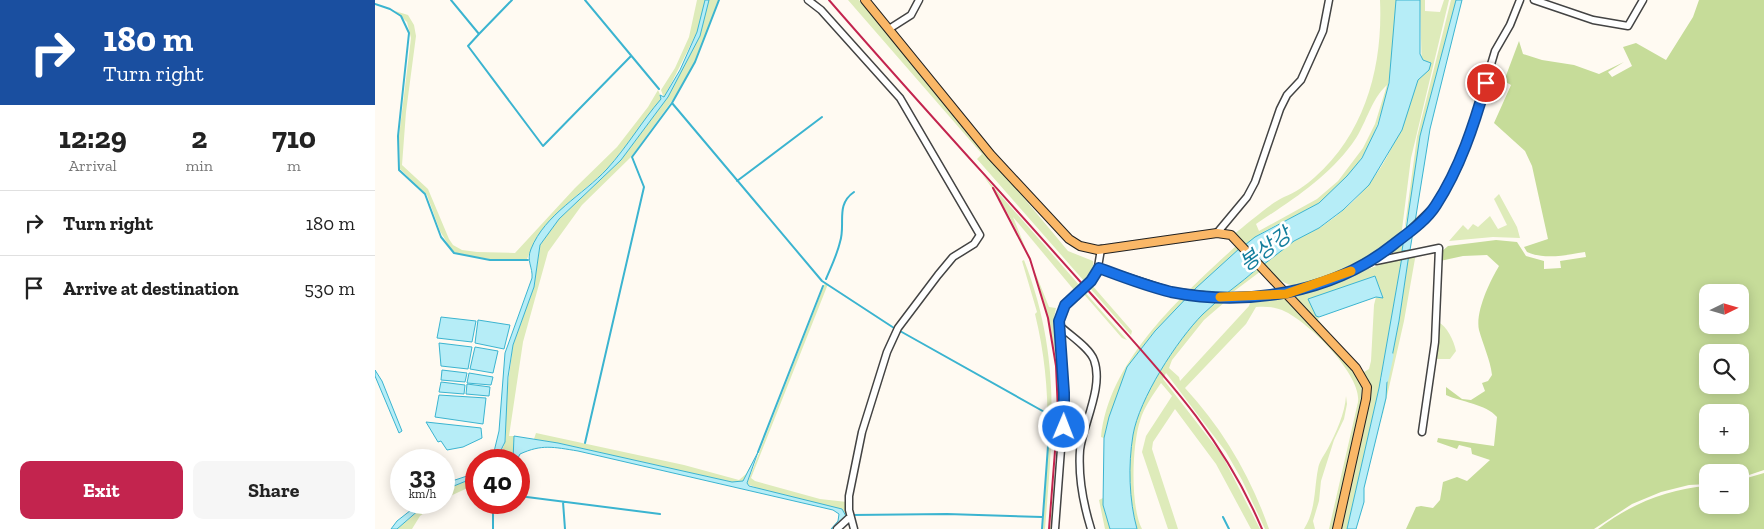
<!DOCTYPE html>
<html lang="en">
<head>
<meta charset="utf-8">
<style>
	body { margin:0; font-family:"Zilla Slab","Noto Sans KR",serif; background:#f6f6f6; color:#222; height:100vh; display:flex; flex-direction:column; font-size:19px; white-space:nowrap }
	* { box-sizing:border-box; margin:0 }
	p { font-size:16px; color:#767676 }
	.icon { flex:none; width:28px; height:28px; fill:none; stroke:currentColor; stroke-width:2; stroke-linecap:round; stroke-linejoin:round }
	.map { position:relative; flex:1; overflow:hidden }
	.details { display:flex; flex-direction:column; background:#fff; width:375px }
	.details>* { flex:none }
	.banner { background:#1a4fa0; color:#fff; overflow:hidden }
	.needle { width:32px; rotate:85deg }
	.buttons { position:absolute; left:1324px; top:284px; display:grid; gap:10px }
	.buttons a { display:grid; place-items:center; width:50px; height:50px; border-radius:10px; background:#fff; box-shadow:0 2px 12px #0003; font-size:25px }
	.speed { position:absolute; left:15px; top:449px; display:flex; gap:10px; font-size:25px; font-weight:700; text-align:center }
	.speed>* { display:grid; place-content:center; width:65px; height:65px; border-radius:50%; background:#fff; box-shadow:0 2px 12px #0003; line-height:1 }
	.speed small { font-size:12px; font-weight:400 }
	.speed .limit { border:8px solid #d22; background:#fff; color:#111 }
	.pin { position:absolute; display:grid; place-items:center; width:42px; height:42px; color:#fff; margin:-21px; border:2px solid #fff; border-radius:50%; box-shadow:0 1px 5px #0007 }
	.me { position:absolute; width:55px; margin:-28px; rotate:1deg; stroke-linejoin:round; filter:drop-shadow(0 0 4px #0008) }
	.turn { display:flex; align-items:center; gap:18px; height:105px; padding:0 20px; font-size:22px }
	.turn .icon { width:65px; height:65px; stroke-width:2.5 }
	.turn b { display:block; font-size:35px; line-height:42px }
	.eta { display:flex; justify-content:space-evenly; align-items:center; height:85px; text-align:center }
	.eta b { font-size:30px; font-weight:700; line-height:35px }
	.action { display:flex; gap:10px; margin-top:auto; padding:10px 20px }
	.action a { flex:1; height:58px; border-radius:10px; background:#c3244e; color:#fff; font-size:20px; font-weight:700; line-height:58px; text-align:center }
	.action a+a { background:#f6f6f6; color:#222 }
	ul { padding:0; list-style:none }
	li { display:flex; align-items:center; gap:15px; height:65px; padding:0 20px; border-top:1px solid #e0e0e0 }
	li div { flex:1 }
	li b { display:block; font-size:19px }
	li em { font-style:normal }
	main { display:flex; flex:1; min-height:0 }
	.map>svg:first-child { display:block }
	.green { fill:#deebba; fill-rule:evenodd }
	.forest { fill:#c6dc99; fill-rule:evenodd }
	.water { fill:#b6edf7; stroke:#3bb4d0 }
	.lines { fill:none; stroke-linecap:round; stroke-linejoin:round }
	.stream { stroke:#3bb4d0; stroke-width:2 }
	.canal { stroke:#b6edf7; stroke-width:7 }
	.minor-casing { stroke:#434343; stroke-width:9 }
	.major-casing { stroke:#212121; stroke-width:10 }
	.minor { stroke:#fff; stroke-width:6 }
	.major { stroke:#fab767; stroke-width:8 }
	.rail { stroke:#c3244e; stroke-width:2 }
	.route-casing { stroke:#114b97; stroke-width:12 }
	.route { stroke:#1a73e8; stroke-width:9 }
	.slow { stroke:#f59e0b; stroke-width:9 }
	.labels { text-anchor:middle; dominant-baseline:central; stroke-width:5; stroke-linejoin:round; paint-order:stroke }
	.water-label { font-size:21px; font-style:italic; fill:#157f9e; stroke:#fff }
</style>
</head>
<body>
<main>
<section class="details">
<div class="banner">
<div class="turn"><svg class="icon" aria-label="right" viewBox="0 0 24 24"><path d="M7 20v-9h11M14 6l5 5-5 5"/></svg><div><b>180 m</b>Turn right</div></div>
</div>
<div class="eta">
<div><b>12:29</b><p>Arrival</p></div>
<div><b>2</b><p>min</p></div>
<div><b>710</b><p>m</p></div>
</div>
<ul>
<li><svg class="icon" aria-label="right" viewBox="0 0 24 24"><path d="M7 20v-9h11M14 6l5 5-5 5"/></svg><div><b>Turn right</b></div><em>180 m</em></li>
<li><svg class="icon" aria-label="arrive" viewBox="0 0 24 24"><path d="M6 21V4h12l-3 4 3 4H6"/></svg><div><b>Arrive at destination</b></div><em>530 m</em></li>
</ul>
<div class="action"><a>Exit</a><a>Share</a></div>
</section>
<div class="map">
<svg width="1389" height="529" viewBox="0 0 1389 529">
	<rect width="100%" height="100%" fill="#fffaf2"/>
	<path class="green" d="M 322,0 L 330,0 L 322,32 L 289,98 L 286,90 L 300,68 L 314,37 Z
		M 334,0 L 344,0 L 320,61 L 302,94 L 256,157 L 207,205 L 173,252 L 148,342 L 134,436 L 139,436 L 138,460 L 121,460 L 129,446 L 131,436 L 130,407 L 138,345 L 159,287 L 165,245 L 184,219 L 246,160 L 293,97 L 325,36 Z
		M 473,0 L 484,0 L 693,251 L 718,261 L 719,269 L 709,281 L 602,159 L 607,154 Z
		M 1005,0 L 1021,0 C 1020,72 1009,162 942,204 C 924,215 903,223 885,234 C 880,237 875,242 870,245 L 859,234 C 871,225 897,202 909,197 C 920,193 931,185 940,177 C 991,132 1008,65 1005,0 ZM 1012,85 L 1000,124 L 988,148 L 963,181 L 942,199 L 884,231 L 881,224 C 917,200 951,179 977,144 C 991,126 995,100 1012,85 Z
		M 1045,0 L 1050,0 L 1050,11 L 1065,12 L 1069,0 L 1074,0 L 1036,158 L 1026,237 C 1001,253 947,291 916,285 C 906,283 894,271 888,265 C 900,253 914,243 928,235 C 934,232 940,231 946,227 C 1006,187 1021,144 1043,80 L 1047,75 Z
		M 1076,0 L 1081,0 L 1045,136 L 1035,205 L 1029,233 L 1042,137 Z
		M 20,11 L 33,15 L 39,25 L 41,36 L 31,112 L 27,165 L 53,189 L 74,239 L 78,245 L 87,250 L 102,252 L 140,253 L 200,188 L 242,147 L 273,107 L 283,90 L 287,99 L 231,171 L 194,202 L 169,228 L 157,247 L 152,259 L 114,259 L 84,254 L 77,251 L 65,231 L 52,195 L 25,169 L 24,136 L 36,38 L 32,22 Z
		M 607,174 L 705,286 L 699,290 L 638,217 L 674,307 L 681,308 L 679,318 L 686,409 L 677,529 L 675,529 C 678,489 684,448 684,408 C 683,326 656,239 607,174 Z
		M 1124,194 L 1142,227 L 1145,238 L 1118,237 L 1074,241 L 1088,225 L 1093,230 L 1098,224 L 1103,227 L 1115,216 L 1123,229 L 1132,225 L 1119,199 Z
		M 1029,237 L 1027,251 L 1009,255 Z
		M 862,245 L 865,248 L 821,288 L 780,331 L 756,362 L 734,417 L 729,438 L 726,437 C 734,359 808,295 862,245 Z
		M 1041,253 L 1029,321 L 1005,427 L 1011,398 L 1013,365 L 1017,357 L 1024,321 L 1034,254 Z
		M 1027,257 L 1004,388 L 972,529 L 964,529 L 994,387 L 986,370 L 920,297 L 928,292 ZM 1000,276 L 1008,298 L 1001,297 L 999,305 L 996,361 L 994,369 L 989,372 L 943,320 L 944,317 L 934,299 Z
		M 649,260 C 686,355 678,430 670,529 L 668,529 C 672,451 679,392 660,314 L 662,312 L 647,261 Z
		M 883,268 L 886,271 L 858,292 L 858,295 L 829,320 L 797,360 L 794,368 L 804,377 L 805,381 L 874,306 L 876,300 L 909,296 L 981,372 L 987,386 L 986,402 L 958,529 L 954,529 L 983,402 C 987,375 934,323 911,312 C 901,307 892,306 881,307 L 871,324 L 810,388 C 848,429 876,477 894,529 L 890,529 L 867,480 L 851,452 L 791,373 L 788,379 L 847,455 L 885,529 L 876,529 L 841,464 L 800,409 L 778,442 L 777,449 L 803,529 L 793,529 L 767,452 L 771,436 L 797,396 L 786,383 C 778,395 769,407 765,421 C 757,445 755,506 767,529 L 762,529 C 754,500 753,465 758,435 C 764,399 802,340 828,314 C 845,297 865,284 883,268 Z
		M 450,283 L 453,284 L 376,478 L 380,481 L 445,499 L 472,502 C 472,519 474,519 460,529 L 472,518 L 467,509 L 396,493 L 372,484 Z
		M 716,284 L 757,331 L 756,335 L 714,287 Z
		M 709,291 L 752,340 L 747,338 L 707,292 Z
		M 1063,322 C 1072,326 1079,341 1081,351 L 1075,359 L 1060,359 Z
		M 971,396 L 972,404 L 969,419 L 959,440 L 946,481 L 944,501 L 938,521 L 940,529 L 929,529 C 941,510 939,489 943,469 C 944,461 950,454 953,448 C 961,433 970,413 971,396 Z
		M 161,433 L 309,465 L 364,480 L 371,474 L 383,452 L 368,481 L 357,482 L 183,443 L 159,439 Z
		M 101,477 L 101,484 L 69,499 L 69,490 Z
		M 728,498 L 728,505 L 735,529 L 730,529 L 724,500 Z
		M 53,503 L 63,503 L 45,516 L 37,529 L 22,529 Z"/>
	<path class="forest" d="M 1324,0 L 1389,0 L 1389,470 L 1365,478 L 1365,472 L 1332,472 L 1332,484 L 1314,485 L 1286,492 L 1257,504 L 1219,529 L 1031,529 L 1041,507 L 1046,506 L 1058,508 L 1065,500 L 1068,482 L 1082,477 L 1092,481 L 1115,460 L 1097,454 L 1096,448 L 1084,445 L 1082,449 L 1062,442 L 1063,438 L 1119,446 L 1122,417 C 1111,404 1086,402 1071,395 L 1071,387 L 1087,399 L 1096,400 L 1110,391 L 1107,383 L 1113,381 L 1117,375 C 1115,359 1108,345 1104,330 C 1100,312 1115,281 1124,266 L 1112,255 L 1088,256 L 1065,261 L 1066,252 L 1073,246 L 1121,240 L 1142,242 L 1151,256 L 1169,261 L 1169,269 L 1186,268 L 1185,261 L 1211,257 L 1210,252 C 1191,255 1170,260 1152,252 L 1149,247 L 1173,239 L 1157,166 L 1150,151 L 1119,123 L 1136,85 L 1129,81 L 1144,41 L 1148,54 L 1167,60 L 1199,65 L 1224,74 L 1249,62 L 1233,72 L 1237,77 L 1257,66 L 1248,47 L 1261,43 L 1291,60 L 1318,17 ZM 1332,292 L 1365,292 L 1365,325 L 1332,325 ZM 1332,352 L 1365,352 L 1365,385 L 1332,385 ZM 1332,412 L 1365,412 L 1365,445 L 1332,445 Z
		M 1389,473 L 1389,529 L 1223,529 C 1255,504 1293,489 1332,486 L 1332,505 L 1365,505 L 1365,480 Z"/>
	<path class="water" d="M 330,0 L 334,0 L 325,36 L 293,97 L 246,160 L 184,219 L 165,245 L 159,287 L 138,345 L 133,377 L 130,442 L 121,460 L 117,460 L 124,431 L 130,353 L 157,278 C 158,267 151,261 156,249 C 170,214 208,195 232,169 C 252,147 267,121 286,99 L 285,95 L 289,97 L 305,70 L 322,32 Z
		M 1021,0 L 1045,0 L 1045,54 L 1048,60 L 1056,63 L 1054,70 L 1043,80 L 1027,130 L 994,185 L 968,210 L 944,228 L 919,241 L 888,265 L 870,245 L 880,237 L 944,203 L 972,176 L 987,158 L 1003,125 L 1014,83 Z
		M 1081,0 L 1087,0 L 1055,129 L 1040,222 L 1031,230 L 1045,136 Z
		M 1038,232 L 1035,250 L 1027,251 L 1029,237 Z
		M 865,248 L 883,268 C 865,284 845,297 828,314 C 802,340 764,399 758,435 C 753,465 754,500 762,529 L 735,529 L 728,505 L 729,438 L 734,417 L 752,367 L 780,331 L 821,288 Z
		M 1034,254 L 1024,321 L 1017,357 L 1013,365 L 1011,398 L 989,488 L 989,502 L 981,529 L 972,529 L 1004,388 L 1027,257 Z
		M 1000,276 L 1008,298 L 1001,297 L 944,317 L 941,316 L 933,299 Z
		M 66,317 L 101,321 L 97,342 L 62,338 Z
		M 103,320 L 135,325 L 129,349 L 100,343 Z
		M 64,343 L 97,347 L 93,369 L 66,366 Z
		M 100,347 L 123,351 L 118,373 L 95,369 Z
		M 0,370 L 7,381 L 27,431 L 24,433 L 0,376 Z
		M 67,370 L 92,373 L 90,382 L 66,380 Z
		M 94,373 L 118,377 L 116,385 L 92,383 Z
		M 66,382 L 90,385 L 89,394 L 64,392 Z
		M 92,384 L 115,387 L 114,396 L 91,394 Z
		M 64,395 L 111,398 L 108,424 L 60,417 Z
		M 51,422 L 106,428 L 107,438 L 88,447 L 72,450 L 66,441 L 63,442 Z
		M 139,436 L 183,443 L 357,482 L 368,481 L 383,452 L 372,483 L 374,486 L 459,507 L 467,509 L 472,518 L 456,529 L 463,521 L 464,514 L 458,510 L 203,451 C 178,447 167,444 145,454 L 142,460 L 138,460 Z
		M 101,473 L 101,477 L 69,490 L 71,483 Z
		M 45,503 L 52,503 L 22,529 L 16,529 L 22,521 Z"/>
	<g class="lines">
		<path class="stream" d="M 76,0 L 104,34 L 137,0
			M 210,0 L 284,89
			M 344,0 L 320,62 L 297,103 L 447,281 L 519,328
			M 0,4 L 15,9 L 26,16 L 34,33 L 23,136 L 24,170 L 50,194 L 66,237 L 79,253 L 115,260 L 153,260
			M 104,34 L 93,46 L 168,146 L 256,56
			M 362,181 L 447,117
			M 451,279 C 456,267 462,255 465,242 C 471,224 460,205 479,192
			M 525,331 L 673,414 L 673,446 L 667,529
			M 210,443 L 269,187 L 257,157 L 297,103
			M 383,452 L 448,286
			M 144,496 L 285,514
			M 118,502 L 118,529
			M 188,502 L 190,529
			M 477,515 L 572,514 L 667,517
			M 848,517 L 854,529"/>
		<path class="canal" d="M 1010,379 L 1015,356"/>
		<defs>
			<path id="minor" d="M 433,0 L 446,10 L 525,98 L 605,235 L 599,244 L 578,257 L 563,275 L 523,328 L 512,352 L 487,432 L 474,496 L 474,510 L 479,529
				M 1159,0 L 1218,20 L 1253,26 L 1268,0
				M 514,29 L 536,15 L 544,0
				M 842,233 L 872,197 L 880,182 L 905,109 L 912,95 L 926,80 L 948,31 L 954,0
				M 1001,261 L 1064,248 L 1060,342 L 1047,432
				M 724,268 L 798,292 L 854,298 L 911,294 L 952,281 L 996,262 L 1027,238 L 1060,206 L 1078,174 L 1094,138 L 1120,51 L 1135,25 L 1145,0
				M 684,325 C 694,335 714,347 719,360 C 729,387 708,424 705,450 C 703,478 708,503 716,529
				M 462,529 L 475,517
				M 680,529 L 689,409 L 684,321 L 690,305 L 722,273 L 726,249"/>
			<path id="major" d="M 490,0 L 616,155 L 694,239 L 705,246 L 723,250 L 842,233 L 856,235 L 981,368 L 992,387 L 991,399 L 962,529"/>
		</defs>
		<use href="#minor" class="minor-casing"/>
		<use href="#major" class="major-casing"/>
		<use href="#minor" class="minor"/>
		<use href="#major" class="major"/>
		<path class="rail" d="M 454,0 C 538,97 625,191 710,287 C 780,366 845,430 887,529
			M 618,188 L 655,259 L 673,318 L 681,366 L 683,412 L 674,529"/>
	</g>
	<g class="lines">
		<defs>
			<path id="route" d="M 689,427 L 689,393 L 684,321 L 690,305 L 716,281 L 724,268 C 748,277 771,286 796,292 C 872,307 958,293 1019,244 C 1033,233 1051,221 1061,205 C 1085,168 1099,125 1111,83"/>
		</defs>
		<use href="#route" class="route-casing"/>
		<use href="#route" class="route"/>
		<path class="slow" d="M 845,297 L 911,294 L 976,271"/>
	</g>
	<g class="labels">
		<g class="water-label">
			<text transform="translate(890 249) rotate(-36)">봉상강</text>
		</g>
	</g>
</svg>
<div class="buttons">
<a><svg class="needle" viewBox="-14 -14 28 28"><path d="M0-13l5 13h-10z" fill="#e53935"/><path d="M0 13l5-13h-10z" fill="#767676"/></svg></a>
<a><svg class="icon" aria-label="search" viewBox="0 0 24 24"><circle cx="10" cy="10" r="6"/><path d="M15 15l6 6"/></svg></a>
<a>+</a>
<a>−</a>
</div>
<div class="speed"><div>33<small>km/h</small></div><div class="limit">40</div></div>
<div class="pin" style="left:1111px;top:83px;background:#d93025"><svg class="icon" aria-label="arrive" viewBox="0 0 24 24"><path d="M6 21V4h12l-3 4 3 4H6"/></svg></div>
<svg class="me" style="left:689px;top:427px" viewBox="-20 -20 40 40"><circle r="17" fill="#1a73e8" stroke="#fff" stroke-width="3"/><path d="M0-11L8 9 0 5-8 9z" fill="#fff"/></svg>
</div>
</main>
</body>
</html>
